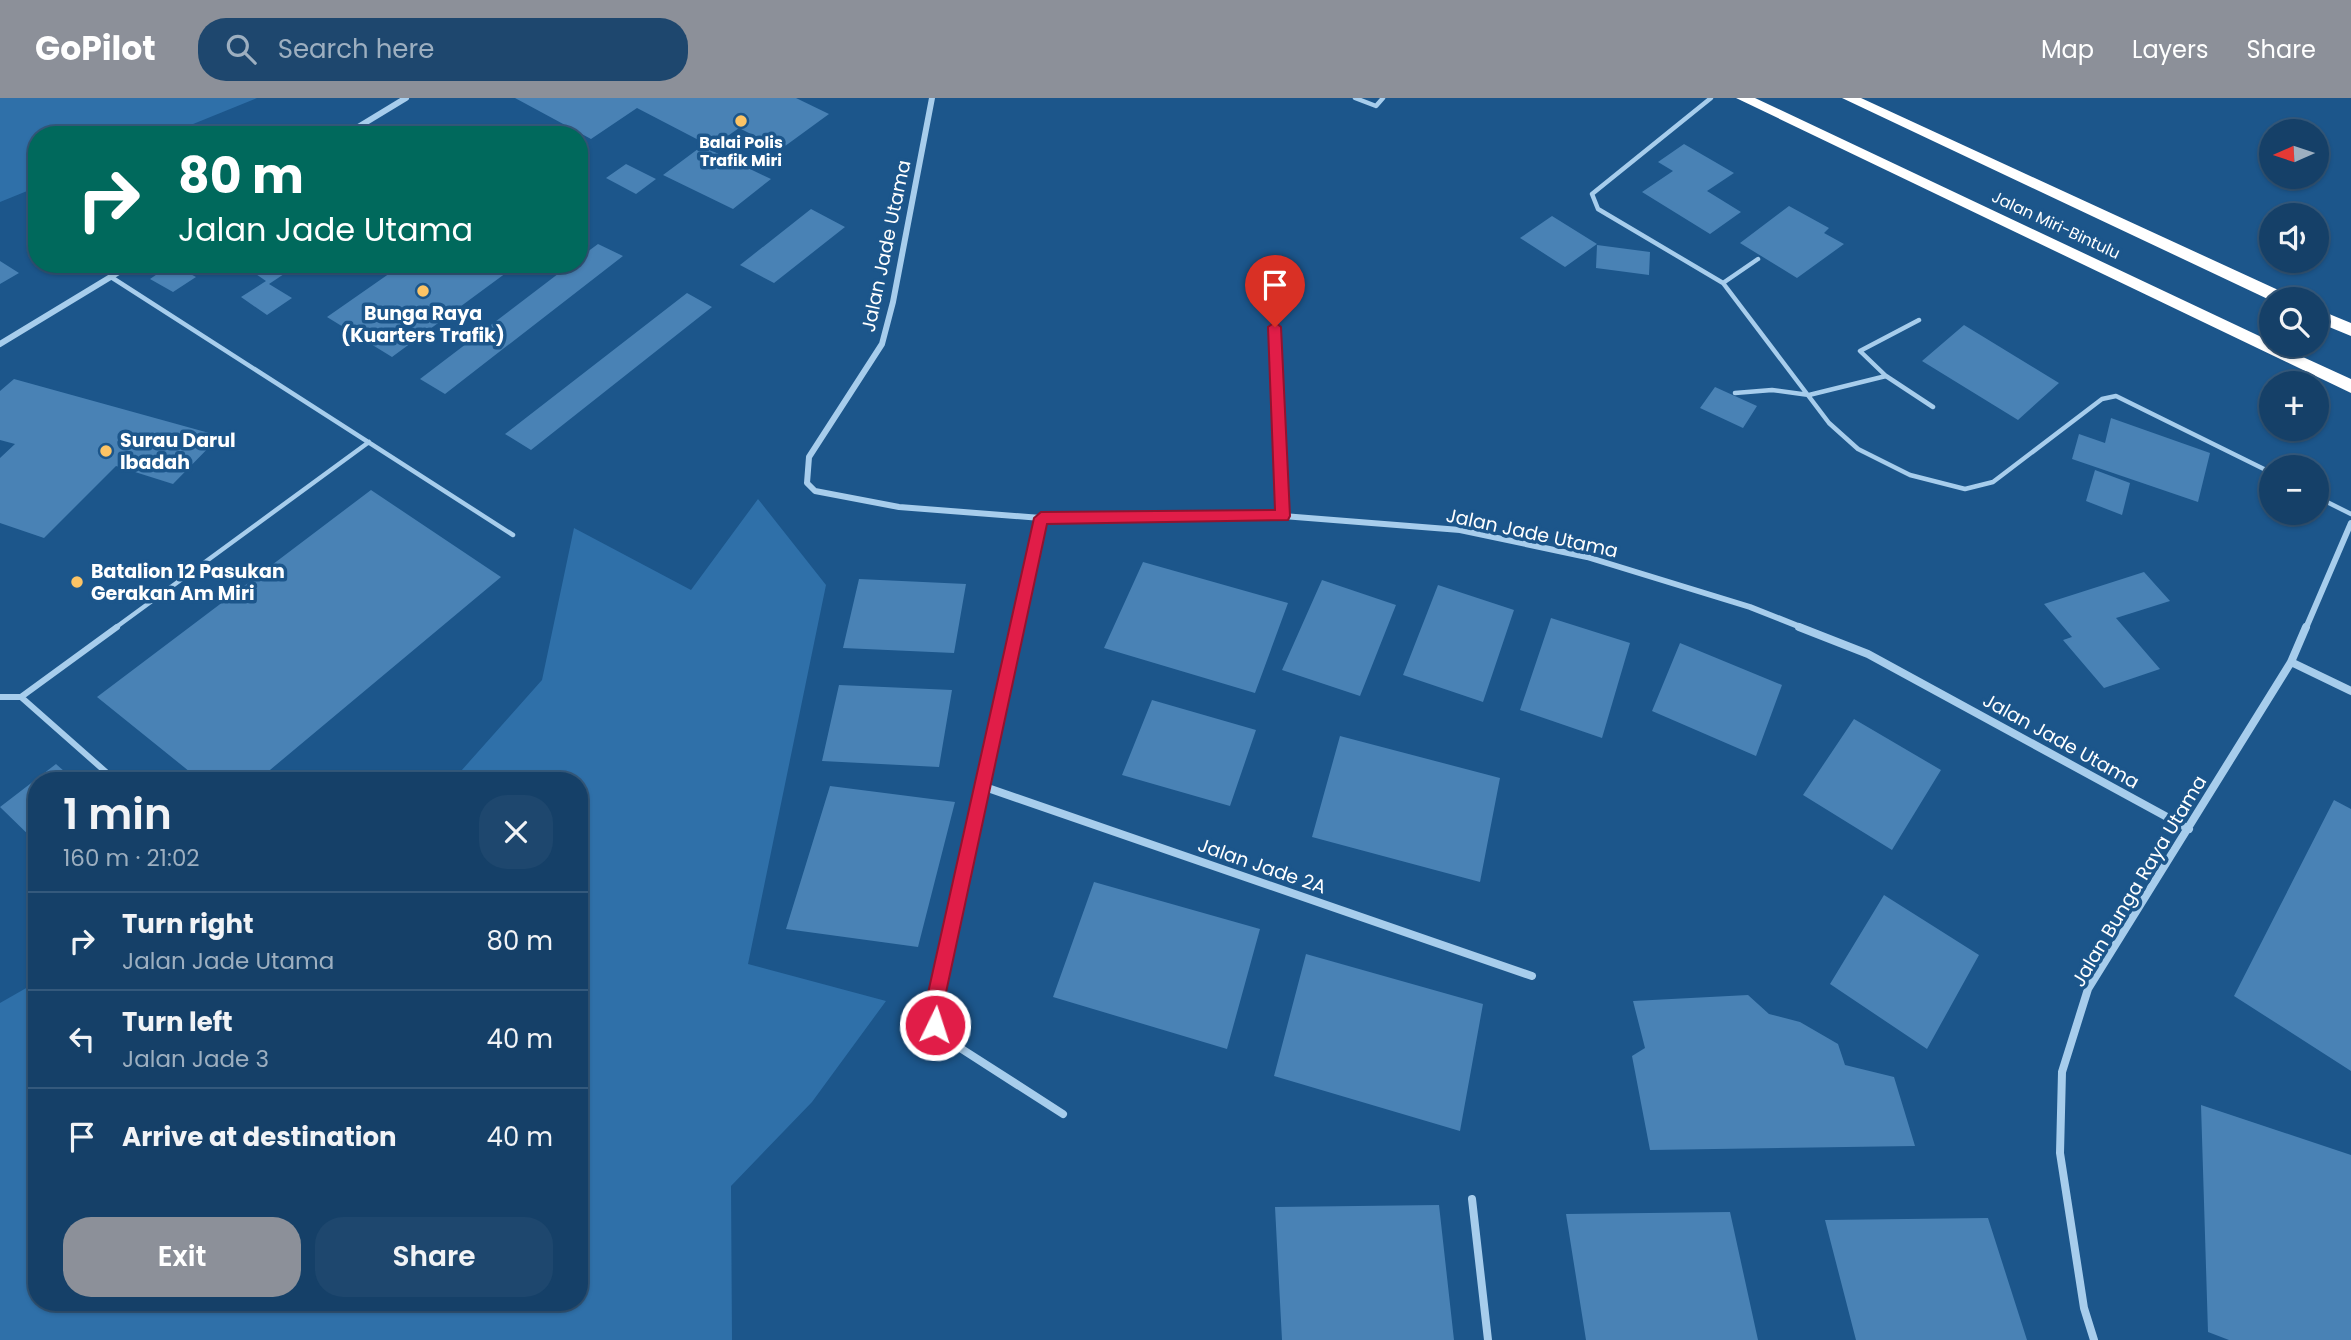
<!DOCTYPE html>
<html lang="en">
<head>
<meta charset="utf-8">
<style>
	body { margin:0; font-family:Poppins,sans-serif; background:#1e476e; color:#f1f3f6; height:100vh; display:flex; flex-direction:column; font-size:26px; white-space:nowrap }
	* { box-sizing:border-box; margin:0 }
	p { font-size:23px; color:#9dafc0 }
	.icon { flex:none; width:38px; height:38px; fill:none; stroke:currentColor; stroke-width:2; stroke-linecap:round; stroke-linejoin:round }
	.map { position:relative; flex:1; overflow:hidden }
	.details { position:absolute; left:28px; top:674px; width:560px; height:539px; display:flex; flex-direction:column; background:#154068; border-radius:28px; box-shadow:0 2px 5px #0004,0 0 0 2px #34597c }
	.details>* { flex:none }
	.guide { position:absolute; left:28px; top:28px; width:560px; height:147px; border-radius:28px; box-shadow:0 2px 5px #0004,0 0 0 2px #34597c; background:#00695c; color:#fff; overflow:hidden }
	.needle { width:46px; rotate:267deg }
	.buttons { position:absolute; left:2259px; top:21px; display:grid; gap:14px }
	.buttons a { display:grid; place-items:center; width:70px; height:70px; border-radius:50%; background:#154068; box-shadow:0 2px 5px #0004,0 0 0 2px #34597c; font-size:35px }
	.pin { position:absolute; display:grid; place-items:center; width:60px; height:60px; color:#fff; margin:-72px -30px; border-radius:50% 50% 50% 0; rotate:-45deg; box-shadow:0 0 7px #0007 }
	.pin .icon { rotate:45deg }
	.me { position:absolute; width:77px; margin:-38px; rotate:4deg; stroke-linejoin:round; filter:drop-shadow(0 0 5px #0008) }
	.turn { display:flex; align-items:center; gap:24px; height:147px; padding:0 35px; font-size:32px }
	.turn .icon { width:91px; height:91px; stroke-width:2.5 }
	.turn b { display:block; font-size:49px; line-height:60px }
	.round { display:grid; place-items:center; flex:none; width:74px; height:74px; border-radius:28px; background:#1e476e }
	.summary { display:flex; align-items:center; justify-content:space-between; height:119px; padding:0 35px }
	h1 { font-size:42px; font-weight:600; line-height:52px }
	.action { display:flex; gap:14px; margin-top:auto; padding:14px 35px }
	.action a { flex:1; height:80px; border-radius:28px; background:#8c9099; color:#fff; font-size:28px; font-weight:600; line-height:80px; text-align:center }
	.action a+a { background:#1e476e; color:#f1f3f6 }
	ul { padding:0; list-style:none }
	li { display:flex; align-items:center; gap:21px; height:98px; padding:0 35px; border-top:2px solid #34597c }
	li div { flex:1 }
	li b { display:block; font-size:26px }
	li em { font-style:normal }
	header { display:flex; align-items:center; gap:42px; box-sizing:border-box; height:98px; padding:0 35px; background:#8c9099; color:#fff }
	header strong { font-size:33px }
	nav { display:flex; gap:38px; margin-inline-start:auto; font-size:24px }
	.search { width:490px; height:63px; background:#1e476e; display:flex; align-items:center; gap:18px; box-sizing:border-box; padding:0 24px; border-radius:28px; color:#9dafc0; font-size:26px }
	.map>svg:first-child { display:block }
	.green { fill:#2f70a9 }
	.building { fill:#4982b5 }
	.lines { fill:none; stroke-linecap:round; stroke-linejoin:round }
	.lane-far1 { stroke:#a7cdec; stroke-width:4.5 }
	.lane { stroke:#a7cdec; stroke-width:6 }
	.street-far1 { stroke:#a7cdec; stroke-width:6 }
	.street { stroke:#a7cdec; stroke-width:8 }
	.highway { fill:#fff; fill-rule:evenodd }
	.route { fill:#e11d48; stroke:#92132f; stroke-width:2 }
	.poi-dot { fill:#fdc465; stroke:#1c568b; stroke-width:2.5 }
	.labels { text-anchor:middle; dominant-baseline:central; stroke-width:7; stroke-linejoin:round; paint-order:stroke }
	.far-poi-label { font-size:16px; font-weight:bold; fill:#fff; stroke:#1c568b }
	.far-street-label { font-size:16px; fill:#fff; stroke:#1c568b }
	.street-label { font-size:19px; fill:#fff; stroke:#1c568b }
	.poi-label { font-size:19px; font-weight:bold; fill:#fff; stroke:#1c568b; text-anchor:start }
</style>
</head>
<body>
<header>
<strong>GoPilot</strong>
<div class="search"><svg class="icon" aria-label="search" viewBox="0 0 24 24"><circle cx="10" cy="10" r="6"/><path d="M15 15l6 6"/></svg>Search here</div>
<nav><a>Map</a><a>Layers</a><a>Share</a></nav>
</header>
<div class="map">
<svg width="2351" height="1242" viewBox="0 0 2351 1242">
	<rect width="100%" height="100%" fill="#1c568b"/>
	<path class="green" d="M 0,0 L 257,0 L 166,37 L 37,37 L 37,89 L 0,104 Z
		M 758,401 L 826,487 L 748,866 L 886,903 L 812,1004 L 731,1088 L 732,1242 L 0,1242 L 0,905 L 28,889 L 37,887 L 37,1204 L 579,1204 L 579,682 L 453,682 L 542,582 L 574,430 L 691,492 Z"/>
	<path class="building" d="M 515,0 L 796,0 L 829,16 L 781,51 L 739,30 L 712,49 L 637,10 L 591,41 Z
		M 445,26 L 460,33 L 455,37 L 429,37 Z
		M 1684,46 L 1734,75 L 1707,93 L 1741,114 L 1710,136 L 1642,94 L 1673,73 L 1658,64 Z
		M 702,48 L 771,81 L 733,111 L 663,77 Z
		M 626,66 L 656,81 L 636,96 L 606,80 Z
		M 1789,108 L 1829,130 L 1824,135 L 1844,146 L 1797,180 L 1740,145 Z
		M 811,111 L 845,129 L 774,185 L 740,167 Z
		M 1552,118 L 1597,146 L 1565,169 L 1520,140 Z
		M 598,146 L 623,158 L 445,296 L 420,281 L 571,166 L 579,166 L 579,160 Z
		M 1597,147 L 1650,154 L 1649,177 L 1596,170 Z
		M 0,163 L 19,175 L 0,186 Z
		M 172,166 L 196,179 L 173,194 L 150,181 Z
		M 265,166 L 299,166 L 269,186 L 292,200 L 267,217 L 241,199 L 266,183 L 253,174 Z
		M 403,166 L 518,166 L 392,259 L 327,219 Z
		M 687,195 L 712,209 L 531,352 L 505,336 Z
		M 1964,227 L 2059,285 L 2018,322 L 1922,263 Z
		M 14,281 L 220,338 L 173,386 L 116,368 L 44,440 L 0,425 L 0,360 L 15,346 L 0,342 L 0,293 Z
		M 1715,289 L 1757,308 L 1743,330 L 1700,310 Z
		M 2111,320 L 2210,355 L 2198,404 L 2072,361 L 2079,336 L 2105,345 Z
		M 2095,372 L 2130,385 L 2122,417 L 2086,403 Z
		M 371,392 L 501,479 L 258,682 L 200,682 L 97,599 Z
		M 1143,464 L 1288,505 L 1255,595 L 1104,550 Z
		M 2144,474 L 2170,503 L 2116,520 L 2160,571 L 2104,590 L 2063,542 L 2072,539 L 2044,506 Z
		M 859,481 L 966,486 L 954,555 L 843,550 Z
		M 1322,482 L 1396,507 L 1360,598 L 1282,572 Z
		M 1438,487 L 1514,512 L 1483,604 L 1403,577 Z
		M 1551,520 L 1630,545 L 1602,640 L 1520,612 Z
		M 1680,545 L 1782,587 L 1756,658 L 1652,613 Z
		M 839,587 L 952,592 L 939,669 L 822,663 Z
		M 1152,602 L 1256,632 L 1230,708 L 1122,677 Z
		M 1854,621 L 1941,672 L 1892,752 L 1803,697 Z
		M 1340,638 L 1500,680 L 1480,784 L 1312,739 Z
		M 56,666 L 74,682 L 37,682 L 37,745 L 0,709 Z
		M 830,688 L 955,704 L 918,849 L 786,831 Z
		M 2334,702 L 2351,711 L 2351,973 L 2234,898 Z
		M 1094,784 L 1260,831 L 1227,951 L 1053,899 Z
		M 1884,797 L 1979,857 L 1927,951 L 1830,886 Z
		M 1306,856 L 1483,906 L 1460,1033 L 1274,978 Z
		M 1748,897 L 1769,916 L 1800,924 L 1838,946 L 1845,967 L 1894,979 L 1915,1048 L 1650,1052 L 1632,958 L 1645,950 L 1633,903 Z
		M 2201,1007 L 2351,1057 L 2351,1242 L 2229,1242 L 2208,1234 Z
		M 1439,1107 L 1454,1242 L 1282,1242 L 1275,1109 Z
		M 1730,1114 L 1758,1242 L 1586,1242 L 1566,1116 Z
		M 1988,1120 L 2027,1242 L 1856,1242 L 1825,1122 Z"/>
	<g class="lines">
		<path class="lane-far1" d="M 1355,0 L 1376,8 L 1383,0
			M 1711,0 L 1592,96 L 1598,111 L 1723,185 L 1829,325 L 1858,351 L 1910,377 L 1965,391 L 1993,384 L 2102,301 L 2116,298 L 2272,375
			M 111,179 L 513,437
			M 1723,185 L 1758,161
			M 1886,278 L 1860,253 L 1919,222
			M 1735,295 L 1772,292 L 1809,297 L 1886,278 L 1933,309
			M 2317,399 L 2351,416
			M 115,530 L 369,344"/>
		<path class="lane" d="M 0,599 L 21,599 L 117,529
			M 21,599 L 115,682"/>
		<path class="street-far1" d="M 932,0 L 893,204 L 882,246 L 809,359 L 807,385 L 815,393 L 899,409 L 1041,420 L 1283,418 L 1460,432 L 1587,459 L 1750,509 L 1803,530
			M 345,37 L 406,0
			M 1274,202 L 1283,418
			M 0,246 L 132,166
			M 1017,530 L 1041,420
			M 2306,530 L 2351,425"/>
		<path class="street" d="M 1017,529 L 933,913 L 935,927 L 943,939 L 1063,1016
			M 1799,529 L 1868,556 L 2189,731
			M 2291,564 L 2351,593
			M 982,688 L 1532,878
			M 1472,1101 L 1488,1242
			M 2094,1242 L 2084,1210 L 2060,1055 L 2062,974 L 2088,891 L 2291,564 L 2306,529"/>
		<path class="highway" d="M 1736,0 L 1755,0 L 2272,244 L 2272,247 L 2277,247 L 2351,281 L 2351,295 Z
			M 1842,0 L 1861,0 L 2289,197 L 2291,201 L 2272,203 Z
			M 2317,211 L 2351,225 L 2351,238 L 2317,224 Z"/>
	</g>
	<path class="route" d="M 1275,224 L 1281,229 L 1290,418 L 1288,422 L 1047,426 L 942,913 L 944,927 L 941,933 L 935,936 L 929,933 L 924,913 L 1034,420 L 1041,414 L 1275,412 L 1268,229 Z"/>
	<g class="poi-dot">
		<circle cx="741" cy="23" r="7"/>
		<circle cx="423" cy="193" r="7"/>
		<circle cx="106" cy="353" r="7"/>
		<circle cx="77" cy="484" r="7"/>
	</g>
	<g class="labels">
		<g class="far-poi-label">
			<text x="741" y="44">Balai Polis<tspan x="741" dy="18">Trafik Miri</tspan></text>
		</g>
		<g class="far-street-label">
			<text transform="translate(2056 127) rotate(25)">Jalan Miri-Bintulu</text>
		</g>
		<g class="street-label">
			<text transform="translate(886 148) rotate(-78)">Jalan Jade Utama</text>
			<text transform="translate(1532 435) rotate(12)">Jalan Jade Utama</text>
			<text transform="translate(2061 643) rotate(29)">Jalan Jade Utama</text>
			<text transform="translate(1262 768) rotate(19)">Jalan Jade 2A</text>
			<text transform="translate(2139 783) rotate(-59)">Jalan Bunga Raya Utama</text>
		</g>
		<g class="poi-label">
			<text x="423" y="215" text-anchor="middle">Bunga Raya<tspan x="423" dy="22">(Kuarters Trafik)</tspan></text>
			<text x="120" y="342">Surau Darul<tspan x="120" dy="22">Ibadah</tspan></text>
			<text x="91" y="473">Batalion 12 Pasukan<tspan x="91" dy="22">Gerakan Am Miri</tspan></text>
		</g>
	</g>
</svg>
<div class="buttons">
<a><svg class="needle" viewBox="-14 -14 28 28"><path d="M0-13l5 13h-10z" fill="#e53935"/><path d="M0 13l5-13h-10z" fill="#9dafc0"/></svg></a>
<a><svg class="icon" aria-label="sound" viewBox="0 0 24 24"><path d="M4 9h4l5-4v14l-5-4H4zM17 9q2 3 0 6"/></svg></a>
<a><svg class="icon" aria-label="search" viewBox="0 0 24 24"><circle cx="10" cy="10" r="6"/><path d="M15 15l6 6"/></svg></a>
<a>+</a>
<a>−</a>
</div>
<div class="pin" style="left:1275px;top:229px;background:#d93025"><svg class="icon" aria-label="arrive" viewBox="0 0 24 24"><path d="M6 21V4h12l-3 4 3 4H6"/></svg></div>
<svg class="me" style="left:935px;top:927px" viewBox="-20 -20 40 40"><circle r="17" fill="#e11d48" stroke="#fff" stroke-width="3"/><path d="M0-11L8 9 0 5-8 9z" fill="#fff"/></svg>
<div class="guide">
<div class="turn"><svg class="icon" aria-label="right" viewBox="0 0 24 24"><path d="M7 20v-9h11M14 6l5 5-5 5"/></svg><div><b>80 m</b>Jalan Jade Utama</div></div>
</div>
<section class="details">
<div class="summary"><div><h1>1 min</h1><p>160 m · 21:02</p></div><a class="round"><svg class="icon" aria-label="close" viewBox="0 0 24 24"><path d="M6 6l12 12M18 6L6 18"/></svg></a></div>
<ul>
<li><svg class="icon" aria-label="right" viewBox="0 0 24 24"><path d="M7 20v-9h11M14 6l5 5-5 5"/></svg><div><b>Turn right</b><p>Jalan Jade Utama</p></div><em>80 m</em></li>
<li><svg class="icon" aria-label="left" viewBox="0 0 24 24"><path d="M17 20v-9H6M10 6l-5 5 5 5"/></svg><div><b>Turn left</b><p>Jalan Jade 3</p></div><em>40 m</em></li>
<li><svg class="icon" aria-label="arrive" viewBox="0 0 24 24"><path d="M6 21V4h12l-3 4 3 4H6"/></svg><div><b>Arrive at destination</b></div><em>40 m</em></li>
</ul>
<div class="action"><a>Exit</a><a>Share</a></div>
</section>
</div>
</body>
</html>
